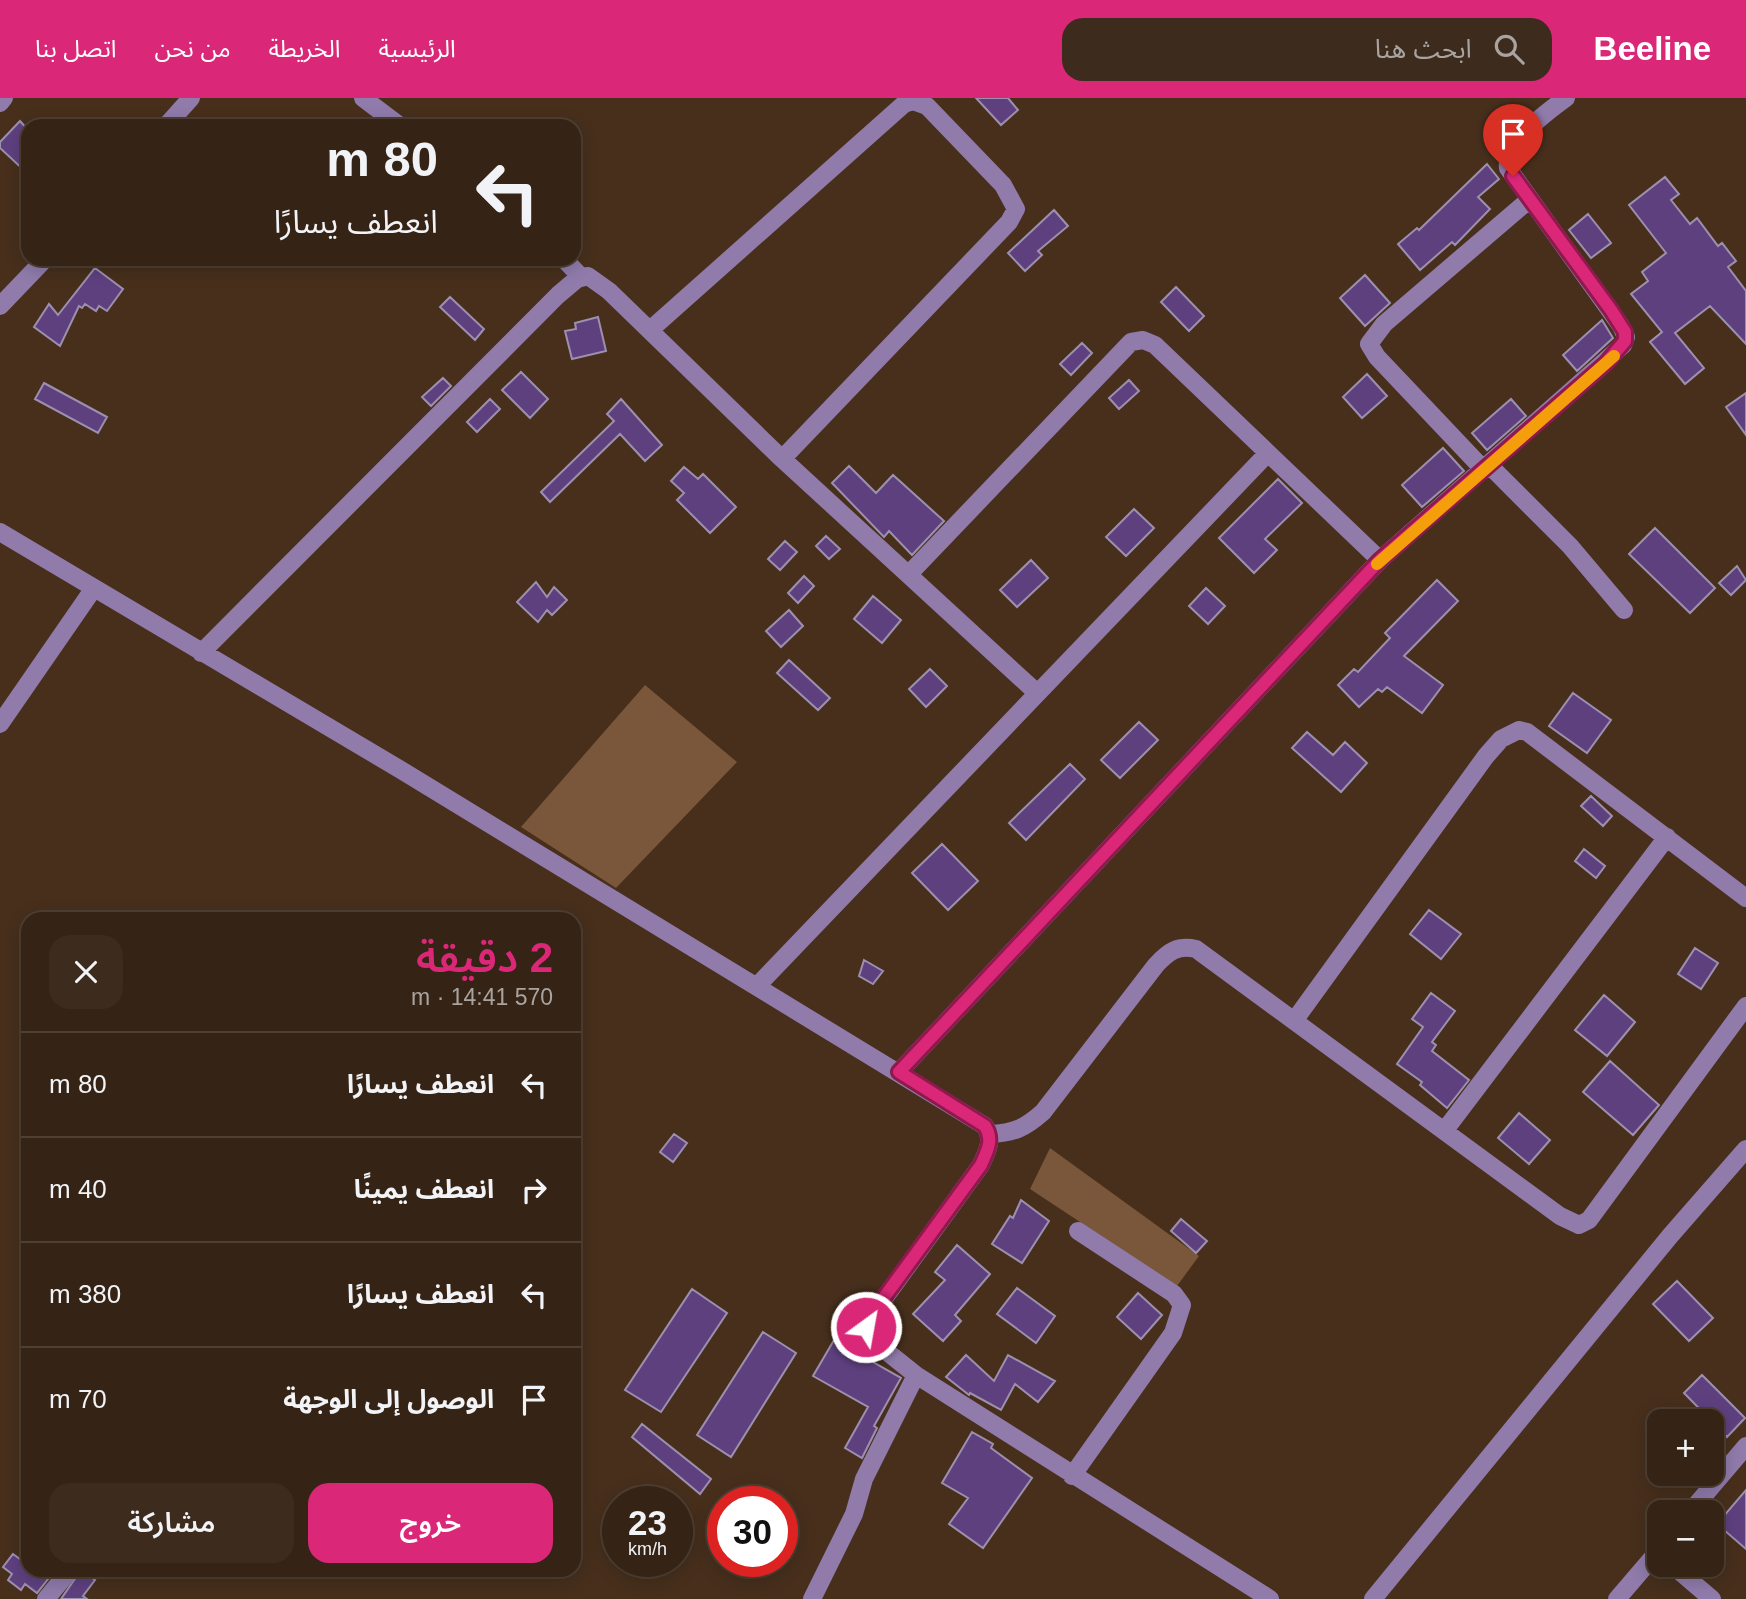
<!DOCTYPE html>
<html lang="ar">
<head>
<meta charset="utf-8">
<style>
	body { margin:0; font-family:Arial,"Noto Sans Arabic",sans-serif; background:#3d2b1e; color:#f1f3f6; direction:rtl; height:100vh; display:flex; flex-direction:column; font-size:26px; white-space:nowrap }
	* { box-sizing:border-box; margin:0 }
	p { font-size:23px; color:#aaa4a0 }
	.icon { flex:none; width:38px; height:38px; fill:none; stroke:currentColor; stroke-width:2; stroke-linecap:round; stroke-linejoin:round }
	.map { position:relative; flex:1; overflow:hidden; direction:ltr }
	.drawer { position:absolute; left:21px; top:814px; width:560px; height:665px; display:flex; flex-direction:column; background:#352315; border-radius:21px; box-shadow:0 4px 18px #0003,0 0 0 2px #4f4034; direction:rtl }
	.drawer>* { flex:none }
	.guide { position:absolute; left:21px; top:21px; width:560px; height:147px; border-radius:21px; box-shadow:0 4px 18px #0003,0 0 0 2px #4f4034; direction:rtl; background:#352315; color:#f1f3f6; overflow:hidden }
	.buttons { position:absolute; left:1647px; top:1311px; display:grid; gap:14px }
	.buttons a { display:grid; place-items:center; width:77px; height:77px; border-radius:14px; background:#352315; box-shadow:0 4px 18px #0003,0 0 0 2px #4f4034; font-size:35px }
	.speed { position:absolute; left:602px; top:1388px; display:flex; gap:14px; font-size:35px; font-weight:700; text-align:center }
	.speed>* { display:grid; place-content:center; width:91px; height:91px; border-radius:50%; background:#352315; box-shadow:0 4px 18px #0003,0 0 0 2px #4f4034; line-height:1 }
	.speed small { font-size:18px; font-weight:400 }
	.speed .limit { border:10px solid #d22; background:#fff; color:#111 }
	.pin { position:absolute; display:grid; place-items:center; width:60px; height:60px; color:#fff; margin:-72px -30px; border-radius:50% 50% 50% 0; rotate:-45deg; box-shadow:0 0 7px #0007 }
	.pin .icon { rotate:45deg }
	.me { position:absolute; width:77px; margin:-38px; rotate:32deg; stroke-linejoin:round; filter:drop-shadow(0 0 5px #0008) }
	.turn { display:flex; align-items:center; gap:24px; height:147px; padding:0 28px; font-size:32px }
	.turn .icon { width:91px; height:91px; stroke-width:2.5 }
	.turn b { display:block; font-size:49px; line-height:60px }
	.round { display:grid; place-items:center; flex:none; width:74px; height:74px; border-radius:21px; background:#3d2b1e }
	.head { display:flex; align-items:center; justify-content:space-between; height:119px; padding:0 28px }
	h1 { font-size:42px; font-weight:600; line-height:52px; color:#db2777 }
	.cta { display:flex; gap:14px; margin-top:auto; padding:14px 28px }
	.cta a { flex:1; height:80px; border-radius:21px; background:#db2777; color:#fff; font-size:28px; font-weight:600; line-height:80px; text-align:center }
	.cta a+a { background:#3d2b1e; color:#f1f3f6 }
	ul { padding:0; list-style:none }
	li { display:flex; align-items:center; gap:21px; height:105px; padding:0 28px; border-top:2px solid #4f4034 }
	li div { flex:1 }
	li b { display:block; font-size:26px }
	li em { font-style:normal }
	header { display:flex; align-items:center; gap:42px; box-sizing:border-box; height:98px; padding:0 35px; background:#db2777; color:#fff }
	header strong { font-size:33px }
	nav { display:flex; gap:38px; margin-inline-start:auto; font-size:24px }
	.search { width:490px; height:63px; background:#3d2b1e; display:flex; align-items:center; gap:18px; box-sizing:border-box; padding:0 24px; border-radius:21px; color:#aaa4a0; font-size:26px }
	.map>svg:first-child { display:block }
	.green { fill:#7a563a }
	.building { fill:#5e407f; stroke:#9d90af; stroke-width:2 }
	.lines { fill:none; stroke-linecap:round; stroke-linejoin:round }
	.minor { stroke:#907bab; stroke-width:18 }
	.route-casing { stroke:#8e194d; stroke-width:18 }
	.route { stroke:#db2777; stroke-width:12 }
	.slow { stroke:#f59e0b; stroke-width:12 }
</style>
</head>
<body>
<header>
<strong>Beeline</strong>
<div class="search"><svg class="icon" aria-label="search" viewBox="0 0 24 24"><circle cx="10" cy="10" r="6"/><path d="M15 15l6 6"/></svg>ابحث هنا</div>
<nav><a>الرئيسية</a><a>الخريطة</a><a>من نحن</a><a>اتصل بنا</a></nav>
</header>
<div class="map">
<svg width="1746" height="1501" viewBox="0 0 1746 1501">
	<rect width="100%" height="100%" fill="#472f1c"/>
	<path class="green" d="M 645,587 L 737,664 L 616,790 L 521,729 Z
		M 1050,1050 L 1199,1158 L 1177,1188 L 1030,1091 Z"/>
	<path class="building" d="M 976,0 L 1008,0 L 1018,12 L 1001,27 Z
		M 20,23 L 28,32 L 28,76 L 0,50 L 0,44 Z
		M 1487,66 L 1499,81 L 1478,99 L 1490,111 L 1455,147 L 1452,144 L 1420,172 L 1398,146 L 1417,130 L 1419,132 Z
		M 1665,79 L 1679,96 L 1671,102 L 1690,126 L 1697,120 L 1718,148 L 1722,145 L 1736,163 L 1728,169 L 1746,193 L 1746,246 L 1710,208 L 1675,235 L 1704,270 L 1685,286 L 1650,244 L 1662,234 L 1631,196 L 1648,183 L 1642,174 L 1666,155 L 1629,107 Z
		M 1054,112 L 1068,128 L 1038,153 L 1042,157 L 1025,173 L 1008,155 Z
		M 1588,116 L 1611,145 L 1591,160 L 1569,132 Z
		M 95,170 L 123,191 L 107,213 L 99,208 L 96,213 L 85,206 L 82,210 L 79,208 L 60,248 L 34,229 L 49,206 L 58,217 Z
		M 1365,177 L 1390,205 L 1365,228 L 1340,200 Z
		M 1176,189 L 1204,218 L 1189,233 L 1161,204 Z
		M 450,199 L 484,231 L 475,242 L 440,209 Z
		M 598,219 L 606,253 L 572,261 L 565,233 L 576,231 L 575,225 Z
		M 1602,222 L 1613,240 L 1577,273 L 1563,257 Z
		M 1082,245 L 1092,255 L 1071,277 L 1060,266 Z
		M 521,274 L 548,301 L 530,320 L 502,292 Z
		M 1367,276 L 1387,298 L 1362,320 L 1343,299 Z
		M 443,280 L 451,288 L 431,308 L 422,299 Z
		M 1129,282 L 1139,293 L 1119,311 L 1109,300 Z
		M 44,285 L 107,319 L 98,335 L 35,301 Z
		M 1746,295 L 1746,337 L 1726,309 Z
		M 490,301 L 500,311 L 477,334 L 467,324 Z
		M 621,301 L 662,347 L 645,363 L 620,336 L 550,404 L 541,394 L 614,323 L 607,316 Z
		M 1511,301 L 1526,318 L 1487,352 L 1472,335 Z
		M 1443,350 L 1464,373 L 1422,409 L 1402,387 Z
		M 849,368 L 876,395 L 893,377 L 944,423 L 912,457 L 889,433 L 884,439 L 832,385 Z
		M 684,369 L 698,381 L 703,376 L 736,409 L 710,435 L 677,402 L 684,395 L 671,383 Z
		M 1278,381 L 1302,405 L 1265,441 L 1277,452 L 1254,475 L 1219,440 Z
		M 1134,411 L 1154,430 L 1126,458 L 1106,439 Z
		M 1655,430 L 1715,490 L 1690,515 L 1629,456 Z
		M 826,438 L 840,451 L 829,461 L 816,448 Z
		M 785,443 L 797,454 L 780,472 L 768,461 Z
		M 1031,462 L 1048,480 L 1017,509 L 1000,492 Z
		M 1737,468 L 1746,482 L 1731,497 L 1719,485 Z
		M 804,478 L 814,488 L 798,505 L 788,495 Z
		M 1437,482 L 1458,503 L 1404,558 L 1443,587 L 1422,615 L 1387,589 L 1382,594 L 1378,591 L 1359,609 L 1338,587 L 1354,571 L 1358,574 L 1390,540 L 1385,535 Z
		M 536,484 L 547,499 L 554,489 L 567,502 L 552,517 L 547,512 L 538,524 L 517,504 Z
		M 1206,490 L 1225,508 L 1208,526 L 1189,508 Z
		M 873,498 L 901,522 L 882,545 L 854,521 Z
		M 789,512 L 803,528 L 781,549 L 766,533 Z
		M 789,562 L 830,600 L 818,612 L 777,575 Z
		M 930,571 L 947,588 L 926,609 L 909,591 Z
		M 1573,595 L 1611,622 L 1587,655 L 1549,628 Z
		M 1139,624 L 1158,642 L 1120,680 L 1101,662 Z
		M 1307,634 L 1333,657 L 1345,644 L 1367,665 L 1341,694 L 1292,650 Z
		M 1070,666 L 1085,681 L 1026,742 L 1009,725 Z
		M 1591,698 L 1612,718 L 1603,728 L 1581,708 Z
		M 942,746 L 978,783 L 948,812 L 912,775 Z
		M 1584,751 L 1605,768 L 1596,780 L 1575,763 Z
		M 1429,812 L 1461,836 L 1441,861 L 1410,836 Z
		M 1695,850 L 1718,865 L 1701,891 L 1678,876 Z
		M 864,862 L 883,873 L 873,886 L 859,878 Z
		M 1431,895 L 1455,913 L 1432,944 L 1436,947 L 1432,953 L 1469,982 L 1447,1010 L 1420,987 L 1422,984 L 1397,966 L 1423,929 L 1412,921 Z
		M 1604,897 L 1635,924 L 1607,958 L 1575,932 Z
		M 1610,963 L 1659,1007 L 1633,1037 L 1583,994 Z
		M 1519,1015 L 1550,1042 L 1529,1066 L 1498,1040 Z
		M 674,1036 L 687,1045 L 673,1064 L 660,1054 Z
		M 1021,1102 L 1049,1123 L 1022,1165 L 992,1146 L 1010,1118 L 1013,1120 Z
		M 1181,1121 L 1207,1143 L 1196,1155 L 1171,1133 Z
		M 957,1147 L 990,1176 L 955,1217 L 961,1223 L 943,1243 L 913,1216 L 945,1182 L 935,1174 Z
		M 1677,1183 L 1713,1220 L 1689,1243 L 1653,1206 Z
		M 1017,1190 L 1055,1218 L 1036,1245 L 997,1216 Z
		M 692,1191 L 727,1215 L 661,1314 L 625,1292 Z
		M 1138,1195 L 1162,1217 L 1141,1241 L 1117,1219 Z
		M 763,1234 L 796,1255 L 731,1359 L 697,1337 Z
		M 834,1242 L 901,1280 L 874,1328 L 877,1330 L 862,1360 L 845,1350 L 868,1309 L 813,1278 Z
		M 966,1257 L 994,1283 L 1008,1257 L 1055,1283 L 1038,1304 L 1015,1286 L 1001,1312 L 970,1295 L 969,1297 L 946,1279 Z
		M 1702,1277 L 1745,1320 L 1727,1339 L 1684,1295 Z
		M 642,1326 L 711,1381 L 700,1396 L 632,1339 Z
		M 972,1334 L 993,1346 L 991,1350 L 1032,1380 L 983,1450 L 949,1426 L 968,1400 L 942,1385 Z
		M 1746,1392 L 1746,1451 L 1717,1426 Z
		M 13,1456 L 28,1467 L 28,1472 L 46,1472 L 52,1476 L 37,1495 L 25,1486 L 21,1492 L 8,1482 L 12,1476 L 3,1469 Z
		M 81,1472 L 95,1482 L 83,1498 L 87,1501 L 61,1501 Z"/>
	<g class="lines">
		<path class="minor" d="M 363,0 L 400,28
			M 0,5 L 4,0
			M 166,28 L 191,0
			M 564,161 L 581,179
			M 0,208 L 45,161
			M 650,232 L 904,6 L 913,3 L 927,8 L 1003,87 L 1016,111 L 1009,124 L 782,361
			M 1489,367 L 1570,448 L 1624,512
			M 1484,372 L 1377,259 L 1369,246 L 1384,226 L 1530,101
			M 0,434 L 401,672 L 985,1028 C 994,1042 987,1053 981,1067 L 870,1220 L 866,1229 L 871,1241 L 916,1277 L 1270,1501
			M 909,476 L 1131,244 L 1143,242 L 1155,247 L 1380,462
			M 201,555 L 558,197 L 577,181 L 588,178 L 609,193 L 778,357 L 1036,594
			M 0,626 L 94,490
			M 757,888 L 1268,355
			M 1294,923 L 1486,658 L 1501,641 L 1519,632 L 1527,634 L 1746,800
			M 899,974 L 1380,462 L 1623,247 L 1626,239 L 1621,228 L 1508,70 C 1504,45 1548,13 1566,0
			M 1445,1032 L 1667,739
			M 990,1036 C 1014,1035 1025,1030 1043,1014 L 1156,867 C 1169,853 1178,847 1196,851 L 1560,1118 L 1579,1127 L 1589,1122 L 1746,908
			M 1072,1378 L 1173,1235 L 1182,1207 L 1174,1196 L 1078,1133
			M 1690,1414 L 1746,1348
			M 1671,1466 L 1712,1501
			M 46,1501 L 70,1472
			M 812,1501 L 854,1416 L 864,1381 L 916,1277
			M 1373,1501 L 1670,1138 L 1746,1051
			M 1617,1501 L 1659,1452"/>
	</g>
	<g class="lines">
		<defs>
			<path id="route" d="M 866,1229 L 877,1209 L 981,1067 C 987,1053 994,1042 985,1028 L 899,974 L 1380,462 L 1606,265 L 1625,243 L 1625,234 L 1611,212 L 1513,78"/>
		</defs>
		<use href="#route" class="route-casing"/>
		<use href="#route" class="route"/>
		<path class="slow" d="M 1377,466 L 1614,258"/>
	</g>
</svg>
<div class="buttons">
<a>+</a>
<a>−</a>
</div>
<div class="speed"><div>23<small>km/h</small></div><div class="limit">30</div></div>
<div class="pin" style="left:1513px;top:78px;background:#d93025"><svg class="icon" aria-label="arrive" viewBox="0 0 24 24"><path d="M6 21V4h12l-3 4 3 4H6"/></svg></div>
<svg class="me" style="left:866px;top:1229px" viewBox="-20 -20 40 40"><circle r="17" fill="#db2777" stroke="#fff" stroke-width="3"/><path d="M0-11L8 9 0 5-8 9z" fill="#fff"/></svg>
<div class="guide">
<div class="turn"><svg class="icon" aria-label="left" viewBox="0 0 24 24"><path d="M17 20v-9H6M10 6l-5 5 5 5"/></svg><div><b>80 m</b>انعطف يسارًا</div></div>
</div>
<section class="drawer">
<div class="head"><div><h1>2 دقيقة</h1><p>570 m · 14:41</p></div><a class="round"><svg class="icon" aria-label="close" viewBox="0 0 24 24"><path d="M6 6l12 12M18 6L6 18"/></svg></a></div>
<ul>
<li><svg class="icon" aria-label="left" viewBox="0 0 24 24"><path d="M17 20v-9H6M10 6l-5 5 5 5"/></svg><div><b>انعطف يسارًا</b></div><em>80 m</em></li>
<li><svg class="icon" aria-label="right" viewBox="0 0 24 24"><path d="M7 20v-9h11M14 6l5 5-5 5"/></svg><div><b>انعطف يمينًا</b></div><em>40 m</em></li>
<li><svg class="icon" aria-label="left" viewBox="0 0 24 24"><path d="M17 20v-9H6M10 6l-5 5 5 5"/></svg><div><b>انعطف يسارًا</b></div><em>380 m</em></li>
<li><svg class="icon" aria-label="arrive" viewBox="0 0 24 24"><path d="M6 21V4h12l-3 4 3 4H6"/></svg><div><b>الوصول إلى الوجهة</b></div><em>70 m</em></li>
</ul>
<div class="cta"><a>خروج</a><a>مشاركة</a></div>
</section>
</div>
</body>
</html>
